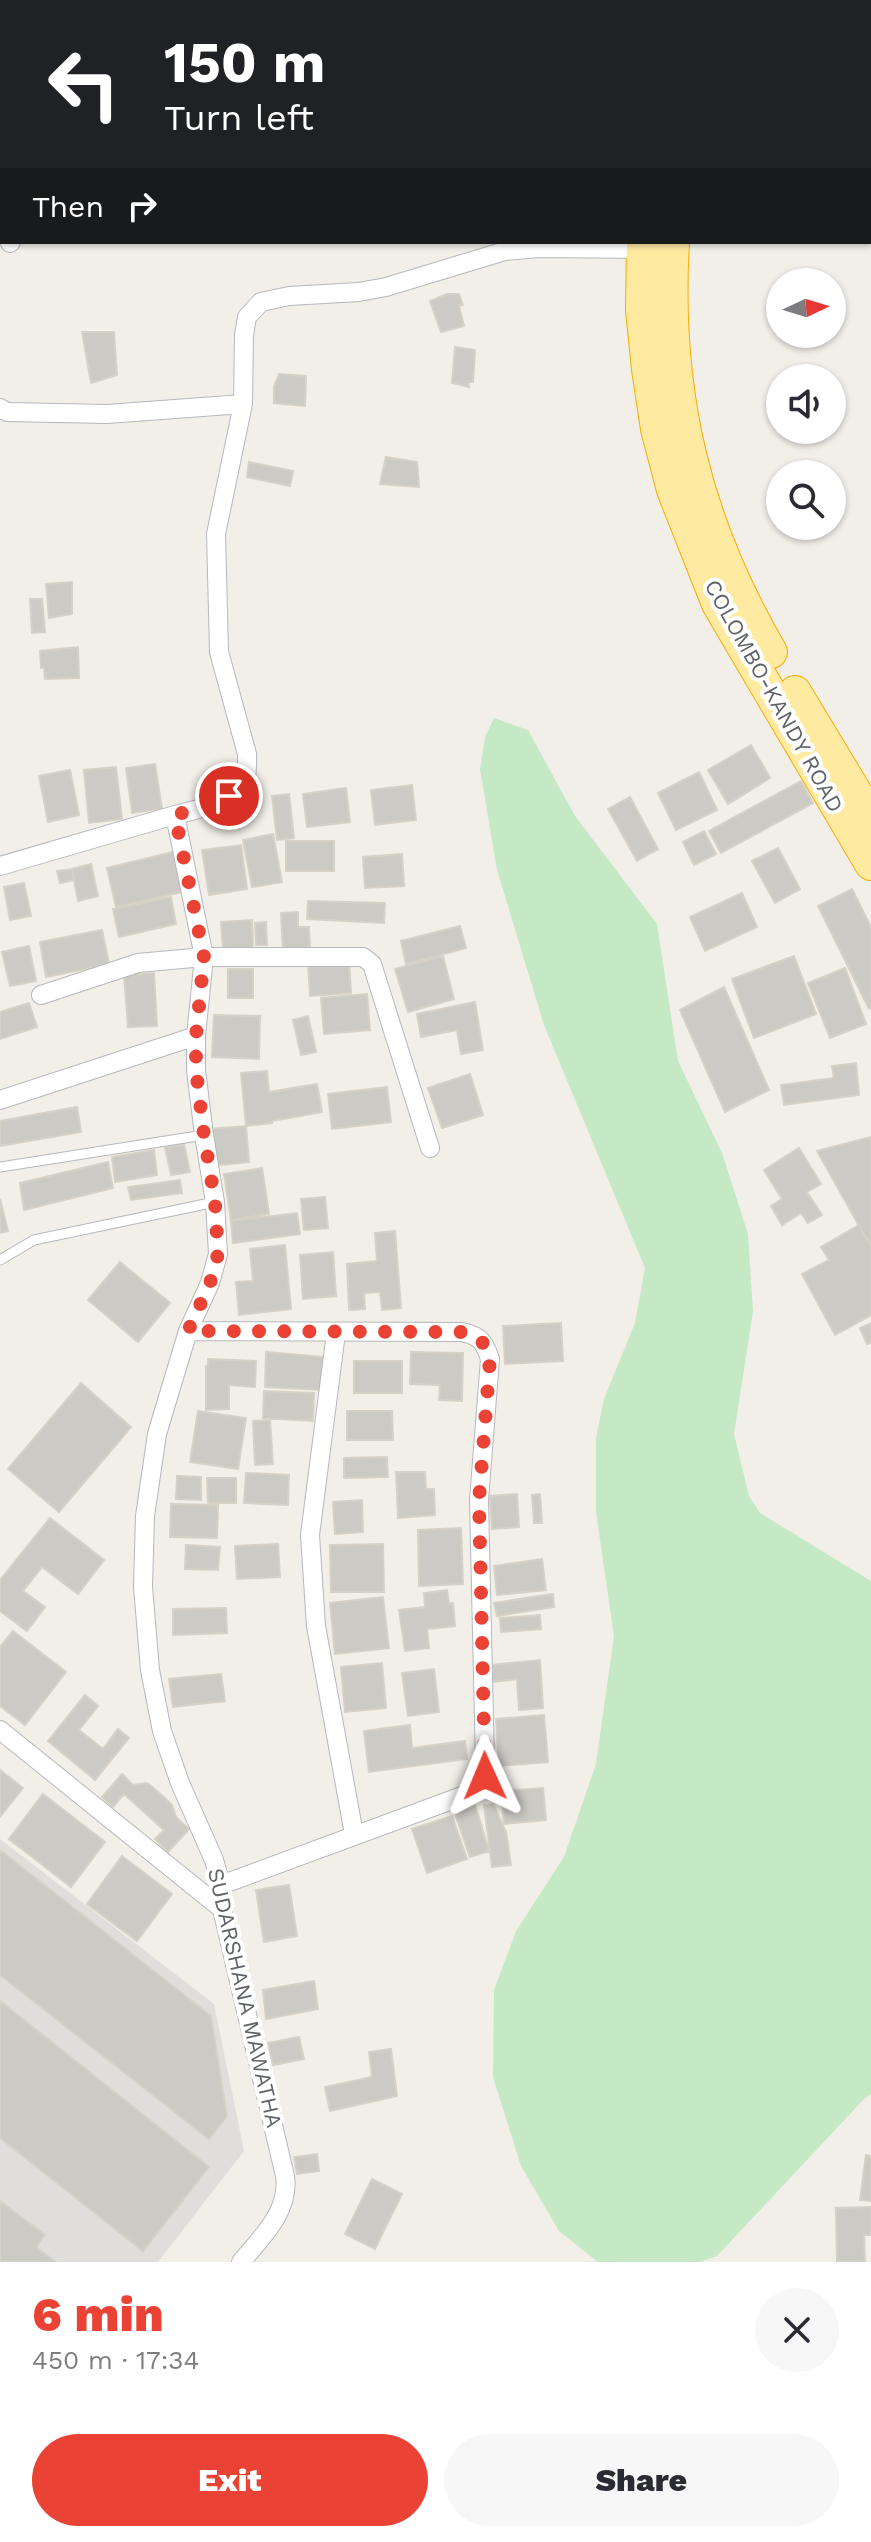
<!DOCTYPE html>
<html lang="en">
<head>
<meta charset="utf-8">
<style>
	body { margin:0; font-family:"Work Sans",sans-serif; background:#f7f7f7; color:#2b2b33; height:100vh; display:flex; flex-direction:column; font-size:30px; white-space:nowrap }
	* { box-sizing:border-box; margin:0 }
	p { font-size:26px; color:#7c7c81 }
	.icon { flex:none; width:44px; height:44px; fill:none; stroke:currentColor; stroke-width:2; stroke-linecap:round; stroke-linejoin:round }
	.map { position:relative; height:2262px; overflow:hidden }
	.sheet { display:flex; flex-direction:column; background:#fff; flex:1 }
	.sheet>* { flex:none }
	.hud { position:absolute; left:0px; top:0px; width:872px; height:244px; box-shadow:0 2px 6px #0004; background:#202124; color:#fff; overflow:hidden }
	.needle { width:52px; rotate:86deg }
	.fabs { position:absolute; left:766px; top:268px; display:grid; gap:16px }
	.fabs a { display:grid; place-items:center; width:80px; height:80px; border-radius:50%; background:#fff; box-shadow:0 2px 6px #0004; font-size:40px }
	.pin { position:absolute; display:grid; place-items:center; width:68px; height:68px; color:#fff; margin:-34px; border:4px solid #fff; border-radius:50%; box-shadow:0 2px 8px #0007 }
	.me { position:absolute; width:88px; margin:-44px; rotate:359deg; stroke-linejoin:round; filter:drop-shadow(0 0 6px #0008) }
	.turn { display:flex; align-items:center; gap:28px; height:168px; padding:0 32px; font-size:36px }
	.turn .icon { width:104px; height:104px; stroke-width:2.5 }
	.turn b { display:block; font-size:56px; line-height:68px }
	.then { display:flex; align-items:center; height:76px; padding:0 32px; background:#0003; gap:16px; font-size:30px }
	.round { display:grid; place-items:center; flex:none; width:84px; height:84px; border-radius:42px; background:#f7f7f7 }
	.head { display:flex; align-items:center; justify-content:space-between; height:136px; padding:0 32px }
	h1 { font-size:48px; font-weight:800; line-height:60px; color:#ea4335 }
	.primary-button { display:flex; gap:16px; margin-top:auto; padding:16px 32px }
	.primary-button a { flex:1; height:92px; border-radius:48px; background:#ea4335; color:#fff; font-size:32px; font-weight:800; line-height:92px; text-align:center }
	.primary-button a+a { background:#f7f7f7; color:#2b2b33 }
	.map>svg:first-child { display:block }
	.industrial { fill:#e0deda }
	.green { fill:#c5e8c5 }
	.building { fill:#cccac5; stroke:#d6d1c6; stroke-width:2 }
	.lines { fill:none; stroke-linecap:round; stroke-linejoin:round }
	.service-casing { stroke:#b5b8bc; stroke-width:11 }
	.minor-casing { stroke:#b5b8bc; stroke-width:20 }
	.trunk-casing { stroke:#f9ab00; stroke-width:34 }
	.service { stroke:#fff; stroke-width:9 }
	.minor { stroke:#fff; stroke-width:18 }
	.trunk { stroke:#feeaa1; stroke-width:32 }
	.route { stroke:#ea4335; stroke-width:14; stroke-dasharray:0 25.2 }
	.labels { text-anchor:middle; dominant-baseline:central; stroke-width:8; stroke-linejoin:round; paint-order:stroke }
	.street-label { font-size:22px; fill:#5f6368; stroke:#fff }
</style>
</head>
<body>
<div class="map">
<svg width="871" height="2262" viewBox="0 0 871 2262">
	<rect width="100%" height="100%" fill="#f1efe8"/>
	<path class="industrial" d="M 0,1839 L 214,2004 L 244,2151 L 158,2262 L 0,2262 Z"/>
	<path class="green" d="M 494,718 L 528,730 L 575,816 L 657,924 L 678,1061 L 722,1153 L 748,1234 L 753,1311 L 734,1434 L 749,1496 L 760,1513 L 871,1581 L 871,2094 L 864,2099 L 717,2256 L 700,2262 L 598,2262 L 559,2231 L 521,2166 L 493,2077 L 494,1990 L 516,1931 L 564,1857 L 596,1764 L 614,1636 L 596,1512 L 596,1438 L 604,1399 L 635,1323 L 645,1268 L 544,1025 L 497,870 L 480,769 L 485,737 Z"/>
	<path class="building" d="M 410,0 L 492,0 L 490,2 L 411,2 Z
		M 447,294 L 459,294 L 463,305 L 459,306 L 464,326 L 441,332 L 430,301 Z
		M 82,332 L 114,332 L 117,375 L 91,383 Z
		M 455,347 L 475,350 L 473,382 L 468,382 L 469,387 L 452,383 Z
		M 279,374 L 306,376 L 305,406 L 274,403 L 274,387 Z
		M 386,457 L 417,462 L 419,487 L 380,484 Z
		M 249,462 L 293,471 L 290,486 L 247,477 Z
		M 72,582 L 72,614 L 49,618 L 46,584 Z
		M 30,599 L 42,599 L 45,632 L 32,633 Z
		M 78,647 L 79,678 L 45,679 L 44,668 L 41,668 L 40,651 Z
		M 751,745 L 770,778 L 728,804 L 708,770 Z
		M 155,764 L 162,809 L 132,813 L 126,768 Z
		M 116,767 L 122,819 L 89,823 L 84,770 Z
		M 70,770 L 79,815 L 48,822 L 39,776 Z
		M 699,772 L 717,810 L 676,830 L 658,793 Z
		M 801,781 L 813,803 L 721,853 L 709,831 Z
		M 412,785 L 416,820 L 375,825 L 371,790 Z
		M 346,788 L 350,822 L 307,827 L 303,794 Z
		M 289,794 L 294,838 L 277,840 L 272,796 Z
		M 630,797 L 658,849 L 637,861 L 608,809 Z
		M 704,831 L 716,854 L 694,865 L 683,842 Z
		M 273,834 L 282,882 L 252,887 L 243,840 Z
		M 286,841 L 334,841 L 334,871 L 286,871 Z
		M 241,845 L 247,889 L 209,895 L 202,850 Z
		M 778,848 L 800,889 L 775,903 L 752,861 Z
		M 173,852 L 182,892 L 116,907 L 107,868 Z
		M 402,854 L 404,886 L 365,888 L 363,857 Z
		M 91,864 L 98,896 L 78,901 L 72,869 Z
		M 72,869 L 74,880 L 60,883 L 57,871 Z
		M 24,883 L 31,916 L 10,920 L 4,887 Z
		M 852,889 L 871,927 L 871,1008 L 869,1009 L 818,906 Z
		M 742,893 L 757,927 L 705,951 L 690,917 Z
		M 171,897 L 176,924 L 119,937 L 113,909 Z
		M 308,901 L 385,903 L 384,923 L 307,919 Z
		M 298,912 L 298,927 L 309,927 L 310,950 L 283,951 L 281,913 Z
		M 252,920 L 253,949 L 223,950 L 221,922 Z
		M 266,922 L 267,945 L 256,945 L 255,923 Z
		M 460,926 L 466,948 L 406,964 L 401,941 Z
		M 102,930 L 109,964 L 46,977 L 40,942 Z
		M 29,946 L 36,981 L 10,986 L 2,952 Z
		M 443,956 L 454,999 L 408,1012 L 395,969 Z
		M 794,956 L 816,1014 L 754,1038 L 732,979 Z
		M 349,960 L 351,993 L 310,996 L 308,963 Z
		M 845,968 L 866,1024 L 830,1038 L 808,983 Z
		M 228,969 L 253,969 L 253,998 L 228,998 Z
		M 154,973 L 157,1026 L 128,1027 L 124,975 Z
		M 724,987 L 769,1090 L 725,1112 L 680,1010 Z
		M 367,994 L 370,1030 L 324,1034 L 321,998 Z
		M 475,1002 L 483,1050 L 461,1054 L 457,1030 L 421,1037 L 417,1014 Z
		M 29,1003 L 37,1027 L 0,1039 L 0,1012 Z
		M 214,1015 L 260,1016 L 259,1059 L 212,1057 Z
		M 308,1016 L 316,1052 L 301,1055 L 293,1020 Z
		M 856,1063 L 859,1095 L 784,1105 L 781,1085 L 834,1078 L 832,1066 Z
		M 267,1071 L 269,1092 L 317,1084 L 322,1112 L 272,1121 L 272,1123 L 246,1126 L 241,1073 Z
		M 470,1074 L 483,1115 L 442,1128 L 428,1088 Z
		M 387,1087 L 391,1122 L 332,1129 L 328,1094 Z
		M 77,1107 L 81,1132 L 0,1146 L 0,1121 Z
		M 246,1126 L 249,1162 L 212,1166 L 208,1129 Z
		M 871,1137 L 871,1247 L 817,1151 Z
		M 184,1144 L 190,1172 L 171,1175 L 165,1148 Z
		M 799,1148 L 821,1184 L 807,1192 L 822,1215 L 808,1223 L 801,1213 L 782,1225 L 771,1206 L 782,1199 L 764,1170 Z
		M 154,1150 L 157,1175 L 115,1182 L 112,1157 Z
		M 108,1162 L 113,1188 L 24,1210 L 20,1183 Z
		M 262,1168 L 269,1214 L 231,1220 L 224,1174 Z
		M 180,1180 L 182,1193 L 131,1200 L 128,1187 Z
		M 325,1197 L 328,1228 L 304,1230 L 301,1199 Z
		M 0,1199 L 8,1231 L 0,1233 Z
		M 297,1213 L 300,1234 L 233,1243 L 231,1221 Z
		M 859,1225 L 871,1247 L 871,1315 L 835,1335 L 802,1274 L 829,1260 L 821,1247 Z
		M 395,1231 L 401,1308 L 382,1310 L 380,1292 L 364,1293 L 365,1309 L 349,1310 L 347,1264 L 377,1261 L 375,1233 Z
		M 285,1245 L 291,1309 L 239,1315 L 236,1282 L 253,1281 L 250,1249 Z
		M 333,1252 L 336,1296 L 303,1299 L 300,1255 Z
		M 120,1262 L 170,1303 L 138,1342 L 88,1300 Z
		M 561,1323 L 563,1361 L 505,1364 L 503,1326 Z
		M 871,1323 L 871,1343 L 867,1344 L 860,1328 Z
		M 266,1352 L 323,1357 L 323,1390 L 265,1387 Z
		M 411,1352 L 463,1353 L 462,1401 L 439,1400 L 440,1385 L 410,1384 Z
		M 208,1359 L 256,1361 L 255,1387 L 229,1385 L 229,1409 L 206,1410 L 206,1366 L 208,1365 Z
		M 354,1361 L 402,1361 L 402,1393 L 354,1393 Z
		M 81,1383 L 131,1427 L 59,1512 L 8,1469 Z
		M 264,1391 L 314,1393 L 313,1421 L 263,1418 Z
		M 198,1411 L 246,1418 L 238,1469 L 190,1462 Z
		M 347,1411 L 392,1411 L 393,1440 L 347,1440 Z
		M 270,1420 L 273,1464 L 255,1465 L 253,1421 Z
		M 387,1457 L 388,1477 L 344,1478 L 344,1458 Z
		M 396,1472 L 425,1472 L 426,1489 L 434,1489 L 435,1515 L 398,1518 Z
		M 246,1473 L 289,1475 L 288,1505 L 244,1503 Z
		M 177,1476 L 201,1477 L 201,1500 L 176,1499 Z
		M 207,1478 L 236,1478 L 236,1503 L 208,1503 Z
		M 517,1494 L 519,1527 L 492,1529 L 490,1496 Z
		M 540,1494 L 542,1523 L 534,1523 L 532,1495 Z
		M 362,1500 L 363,1532 L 335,1534 L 333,1502 Z
		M 171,1504 L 218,1505 L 217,1538 L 170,1537 Z
		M 50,1518 L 104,1560 L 78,1594 L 42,1567 L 23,1591 L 45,1607 L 27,1631 L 0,1611 L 0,1580 Z
		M 461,1528 L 463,1584 L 419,1586 L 418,1530 Z
		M 278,1544 L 280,1577 L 237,1579 L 235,1546 Z
		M 383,1544 L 384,1592 L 331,1592 L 330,1545 Z
		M 186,1545 L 220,1547 L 218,1570 L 185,1569 Z
		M 542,1559 L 546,1590 L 497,1595 L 494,1566 Z
		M 447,1590 L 449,1604 L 453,1603 L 455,1626 L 427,1629 L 429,1648 L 405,1651 L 399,1610 L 425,1607 L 424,1593 Z
		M 553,1594 L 554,1607 L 497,1616 L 494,1603 Z
		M 383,1597 L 389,1648 L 335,1654 L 330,1603 Z
		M 226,1608 L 227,1633 L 173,1635 L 173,1609 Z
		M 540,1615 L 541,1629 L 501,1632 L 500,1618 Z
		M 13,1631 L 66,1672 L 25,1725 L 0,1706 L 0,1647 Z
		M 540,1660 L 543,1708 L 519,1710 L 517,1679 L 493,1682 L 492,1665 Z
		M 382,1663 L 386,1708 L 345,1712 L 341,1667 Z
		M 434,1669 L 439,1712 L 408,1716 L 402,1673 Z
		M 221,1674 L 225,1701 L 173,1707 L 169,1679 Z
		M 85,1695 L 98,1706 L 79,1730 L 103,1749 L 118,1729 L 129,1738 L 95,1780 L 48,1741 Z
		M 544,1715 L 548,1762 L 499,1766 L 496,1719 Z
		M 410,1725 L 412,1748 L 465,1741 L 467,1759 L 369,1772 L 364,1731 Z
		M 0,1770 L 23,1788 L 0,1817 Z
		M 122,1774 L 133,1785 L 146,1783 L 150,1785 L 165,1798 L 172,1805 L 176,1817 L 189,1829 L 168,1852 L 155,1839 L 164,1830 L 124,1794 L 113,1807 L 102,1797 Z
		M 543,1788 L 546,1820 L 504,1824 L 501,1791 Z
		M 43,1794 L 105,1842 L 71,1887 L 9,1839 Z
		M 473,1798 L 489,1851 L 470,1857 L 452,1805 Z
		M 493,1804 L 506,1832 L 511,1865 L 492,1867 L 484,1805 Z
		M 452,1816 L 467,1859 L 427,1873 L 412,1829 Z
		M 0,1850 L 211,2016 L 227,2116 L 209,2139 L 0,1975 Z
		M 122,1856 L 172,1894 L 137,1941 L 87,1904 Z
		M 289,1885 L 297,1936 L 264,1942 L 256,1890 Z
		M 314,1981 L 318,2009 L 266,2019 L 263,1990 Z
		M 0,2001 L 209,2167 L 143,2251 L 0,2138 Z
		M 299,2037 L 304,2059 L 273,2065 L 268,2043 Z
		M 391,2049 L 397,2096 L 330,2111 L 325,2087 L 372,2077 L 369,2052 Z
		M 317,2154 L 319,2171 L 297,2174 L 294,2157 Z
		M 866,2155 L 871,2156 L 871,2201 L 860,2200 Z
		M 372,2179 L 402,2194 L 375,2249 L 345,2234 Z
		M 0,2201 L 45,2235 L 36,2247 L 56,2262 L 0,2262 Z
		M 871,2207 L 871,2235 L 864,2235 L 865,2262 L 837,2262 L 836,2208 Z"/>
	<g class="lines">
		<defs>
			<path id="service" d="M 513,2 L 513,0
				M 870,69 L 871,70
				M 0,1167 L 204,1135
				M 0,1260 L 34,1240 L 215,1202"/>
			<path id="minor" d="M 329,0 L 331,2
				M 101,2 L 102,0
				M 870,43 L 871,42
				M 0,76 L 2,76
				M 10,243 L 11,242
				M 0,408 L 7,412 L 107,414 L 243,404
				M 0,866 L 175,815
				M 41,995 L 138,963 L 204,957 L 363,957 L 372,964 L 430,1148
				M 0,1100 L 196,1036
				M 188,1331 L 462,1332 C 480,1336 484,1341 490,1359 L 479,1500 L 485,1765 L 484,1785 L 465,1795 L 221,1885
				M 336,1333 L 310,1535 L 316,1626 L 354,1834
				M 0,1730 L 222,1909
				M 241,2262 C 262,2237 290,2211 285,2176 L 222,1909 L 221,1885 L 214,1860 L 180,1783 L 162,1731 L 150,1670 L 143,1587 L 145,1516 L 157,1434 L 188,1331 L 210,1283 L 218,1254 L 215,1202 L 204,1135 L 196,1070 L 196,1036 L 204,957 L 175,815 C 196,809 227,805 242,786 C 248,778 247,764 247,754 L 219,652 L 216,534 L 243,404 L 244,335 L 247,317 L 261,302 L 289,296 L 359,292 L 386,287 L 505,251 L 539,248 L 651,249"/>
			<path id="trunk" d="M 700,2 L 701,0
				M 728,2 L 729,0
				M 643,242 L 642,310 L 648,369 L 657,429 L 673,490 L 718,604 L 871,864
				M 673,242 C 664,393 695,522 771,652
				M 795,692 L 871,818"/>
		</defs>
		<use href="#service" class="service-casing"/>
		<use href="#minor" class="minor-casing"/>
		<use href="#trunk" class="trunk-casing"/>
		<use href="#service" class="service"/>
		<use href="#minor" class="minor"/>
		<use href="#trunk" class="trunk"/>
	</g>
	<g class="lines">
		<path class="route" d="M 229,796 L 211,805 L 175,815 L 204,957 L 196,1036 L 196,1070 L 204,1135 L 215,1202 L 218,1254 L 210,1283 L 188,1331 L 462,1332 C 480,1336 484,1341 490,1359 L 479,1500 L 485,1776"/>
	</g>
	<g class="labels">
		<g class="street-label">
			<text transform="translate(774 696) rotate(61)">COLOMBO-KANDY ROAD</text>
			<text transform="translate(245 1998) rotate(77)">SUDARSHANA MAWATHA</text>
		</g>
	</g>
</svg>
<div class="fabs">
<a><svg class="needle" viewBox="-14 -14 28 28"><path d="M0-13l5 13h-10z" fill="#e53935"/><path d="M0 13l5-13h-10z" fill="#7c7c81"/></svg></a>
<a><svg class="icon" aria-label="sound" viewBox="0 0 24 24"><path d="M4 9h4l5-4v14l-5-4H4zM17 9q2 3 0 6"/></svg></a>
<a><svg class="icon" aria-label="search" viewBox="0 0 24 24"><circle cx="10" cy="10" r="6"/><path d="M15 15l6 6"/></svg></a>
</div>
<div class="pin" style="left:229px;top:796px;background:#d93025"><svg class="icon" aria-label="arrive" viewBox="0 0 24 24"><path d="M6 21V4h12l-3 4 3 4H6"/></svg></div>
<svg class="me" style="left:485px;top:1776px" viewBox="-20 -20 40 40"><path d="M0-17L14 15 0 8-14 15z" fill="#ea4335" stroke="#fff" stroke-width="4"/></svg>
<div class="hud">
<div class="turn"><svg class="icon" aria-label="left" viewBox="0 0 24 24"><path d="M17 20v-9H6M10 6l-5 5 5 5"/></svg><div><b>150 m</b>Turn left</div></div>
<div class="then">Then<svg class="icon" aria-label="right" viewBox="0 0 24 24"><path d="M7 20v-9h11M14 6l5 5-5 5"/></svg></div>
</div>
</div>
<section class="sheet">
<div class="head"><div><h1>6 min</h1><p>450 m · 17:34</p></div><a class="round"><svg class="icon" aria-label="close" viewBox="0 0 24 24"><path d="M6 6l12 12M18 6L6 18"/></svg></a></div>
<div class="primary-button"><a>Exit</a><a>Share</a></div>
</section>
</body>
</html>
